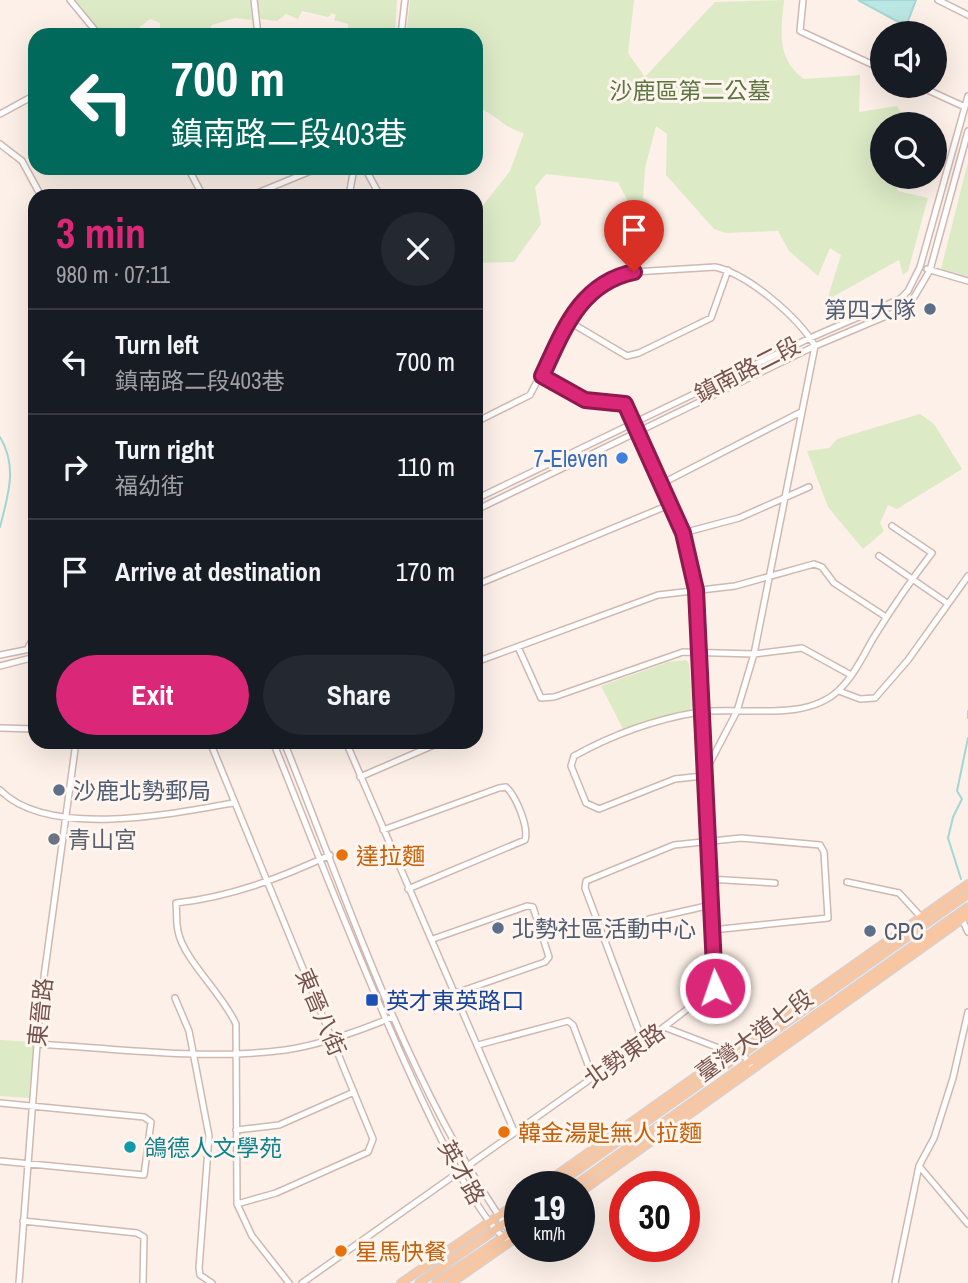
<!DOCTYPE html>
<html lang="en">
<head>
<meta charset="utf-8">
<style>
	body { margin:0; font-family:"Archivo Narrow","Noto Sans TC",sans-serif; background:#242831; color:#f1f3f6; height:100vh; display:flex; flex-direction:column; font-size:26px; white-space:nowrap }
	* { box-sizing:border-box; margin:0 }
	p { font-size:23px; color:#9ea1a6 }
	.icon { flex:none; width:38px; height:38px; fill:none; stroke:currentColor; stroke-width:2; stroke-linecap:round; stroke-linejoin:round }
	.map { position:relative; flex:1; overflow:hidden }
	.details { position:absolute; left:28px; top:189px; width:455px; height:560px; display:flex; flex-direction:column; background:#171b24; border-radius:21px; box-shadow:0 7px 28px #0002 }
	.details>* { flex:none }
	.top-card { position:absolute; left:28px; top:28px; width:455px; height:147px; border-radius:21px; box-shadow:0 7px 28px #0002; background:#00695c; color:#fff; overflow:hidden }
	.controls { position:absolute; left:870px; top:21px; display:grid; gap:14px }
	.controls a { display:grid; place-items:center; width:77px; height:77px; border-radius:50%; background:#171b24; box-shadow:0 7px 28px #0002; font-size:35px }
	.speed { position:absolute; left:504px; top:1171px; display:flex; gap:14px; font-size:35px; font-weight:700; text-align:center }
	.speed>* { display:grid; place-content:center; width:91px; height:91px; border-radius:50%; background:#171b24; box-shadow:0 7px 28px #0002; line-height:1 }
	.speed small { font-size:18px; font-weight:400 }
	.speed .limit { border:10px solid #d22; background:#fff; color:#111 }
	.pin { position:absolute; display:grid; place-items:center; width:60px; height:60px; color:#fff; margin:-72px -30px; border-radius:50% 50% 50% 0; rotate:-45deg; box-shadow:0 0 7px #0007 }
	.pin .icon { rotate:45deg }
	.me { position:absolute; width:77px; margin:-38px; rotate:357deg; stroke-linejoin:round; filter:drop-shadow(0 0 5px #0008) }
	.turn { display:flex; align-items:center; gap:24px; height:147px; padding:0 28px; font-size:32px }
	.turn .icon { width:91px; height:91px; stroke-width:2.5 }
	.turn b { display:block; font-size:49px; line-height:60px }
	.round { display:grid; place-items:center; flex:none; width:74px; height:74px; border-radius:37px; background:#242831 }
	.headline { display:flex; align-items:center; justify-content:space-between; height:119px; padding:0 28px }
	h1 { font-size:42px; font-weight:800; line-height:52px; color:#db2777 }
	.cta { display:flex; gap:14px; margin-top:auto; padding:14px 28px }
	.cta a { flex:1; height:80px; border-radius:42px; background:#db2777; color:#fff; font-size:28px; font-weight:800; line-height:80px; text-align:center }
	.cta a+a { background:#242831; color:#f1f3f6 }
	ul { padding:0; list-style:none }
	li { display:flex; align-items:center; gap:21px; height:105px; padding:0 28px; border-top:2px solid #363941 }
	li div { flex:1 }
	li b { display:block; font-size:26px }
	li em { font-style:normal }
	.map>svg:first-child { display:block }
	.green { fill:#dceac6 }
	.water { fill:#bce6e3; stroke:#a2d7d5; stroke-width:2 }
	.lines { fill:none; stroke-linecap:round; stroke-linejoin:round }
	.stream { stroke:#a2d7d5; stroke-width:2 }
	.minor-casing { stroke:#d0b8b0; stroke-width:8 }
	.major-casing { stroke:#d9cfcd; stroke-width:10 }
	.minor { stroke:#fff; stroke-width:5 }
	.major { stroke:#f9c6a2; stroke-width:7 }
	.route-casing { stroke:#8e194d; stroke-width:18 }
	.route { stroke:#db2777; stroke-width:12 }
	.service-dot { fill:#5c6f8a; stroke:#fff5ee; stroke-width:2.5 }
	.shop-dot { fill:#3f7fe0; stroke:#fff5ee; stroke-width:2.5 }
	.worship-dot { fill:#6b7280; stroke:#fff5ee; stroke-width:2.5 }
	.food-dot { fill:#e8710a; stroke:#fff5ee; stroke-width:2.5 }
	.transit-dot { fill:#1a4fb4; stroke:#fff5ee; stroke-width:2.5 }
	.culture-dot { fill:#0f9aa8; stroke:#fff5ee; stroke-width:2.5 }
	.labels { text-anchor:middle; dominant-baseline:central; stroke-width:6; stroke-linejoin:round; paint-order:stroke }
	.park-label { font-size:23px; fill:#5c7541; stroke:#fff5ee }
	.service-label { font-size:23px; fill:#4e5e75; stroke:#fff5ee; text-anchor:start }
	.street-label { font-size:23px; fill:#76524c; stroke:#fff5ee }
	.shop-label { font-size:23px; fill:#366cbe; stroke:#fff5ee; text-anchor:end }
	.worship-label { font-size:23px; fill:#5b616d; stroke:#fff5ee; text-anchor:start }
	.food-label { font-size:23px; fill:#c56008; stroke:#fff5ee; text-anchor:start }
	.transit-label { font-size:23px; fill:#164399; stroke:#fff5ee; text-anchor:start }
	.culture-label { font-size:23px; fill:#0d838f; stroke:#fff5ee; text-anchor:start }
</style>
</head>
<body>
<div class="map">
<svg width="968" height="1283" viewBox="0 0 968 1283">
	<rect width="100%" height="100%" fill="#fcf0e8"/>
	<path class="green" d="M 71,0 L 250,0 L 252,20 L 235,18 L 212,25 L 207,35 L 160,35 L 160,23 L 150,19 L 130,35 L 103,35 Z
		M 256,0 L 397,0 L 395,35 L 348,29 L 348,24 L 334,20 L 336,15 L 332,13 L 328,17 L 302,11 L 298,19 L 286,14 L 277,21 L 261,19 Z
		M 410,0 L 634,0 L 628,53 L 645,77 L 715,2 L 784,0 C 781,32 776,58 804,79 L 860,75 L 859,112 L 897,106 L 907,124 L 882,124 L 882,177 L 896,177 L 898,191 L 928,198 L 908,271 L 903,275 L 899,260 L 827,300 L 841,255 L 830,248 L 818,276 L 789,251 L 778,231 L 725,233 L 714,229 L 666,175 L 667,134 L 656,126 L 645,168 L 643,198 L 650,203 L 615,242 L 607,239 L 608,217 L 629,204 L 618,182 L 546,174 L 535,187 L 541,224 L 514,262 L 476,263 L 476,208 L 481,208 L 510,171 L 524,133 C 504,129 495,113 476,107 L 476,35 L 406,35 Z
		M 968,162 L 968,276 L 941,269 Z
		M 920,414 L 934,424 L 962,469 L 897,509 L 888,505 L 880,523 L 884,531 L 863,549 L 828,507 L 807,451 L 829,448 L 837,439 Z
		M 686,660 L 689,663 L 693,707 L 686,712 L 624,731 L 601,686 L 668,662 Z
		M 0,1040 L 34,1042 L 29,1098 L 0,1096 Z"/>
	<path class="water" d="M 858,0 L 916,0 L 906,26 Z"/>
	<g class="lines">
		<path class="stream" d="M 0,437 C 18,467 8,495 0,527
			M 968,711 L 968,718
			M 961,879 L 948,838 L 953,817 L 962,799 L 957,791 L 968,738"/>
		<defs>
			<path id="minor" d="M 70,0 L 99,35
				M 254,0 L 258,35
				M 803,0 L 800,31 L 882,69
				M 938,0 L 968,15
				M 401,35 L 405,0
				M 919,86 L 965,107
				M 0,114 L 35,95
				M 0,144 L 22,161 L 41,196
				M 188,168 L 203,196
				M 365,168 L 380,196
				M 250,196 L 318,168
				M 349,196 L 354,168
				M 927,269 L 968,281
				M 568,321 L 627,356 L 639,353 L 711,318 L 728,270
				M 476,422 L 530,395 L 568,321 L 583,299 L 605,282 L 634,272 L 715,267 C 748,274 798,317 815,346 L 754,654 L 737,711 L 703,776 L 675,779 L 599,809 L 586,803 L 571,766 L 574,756 C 612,735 657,719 699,712 C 742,706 805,723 839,690 C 854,676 864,654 874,637 C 892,608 911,580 932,553 L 892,526
				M 659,485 L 801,412
				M 476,499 L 810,338 L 900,299 L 908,291 L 920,267 L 968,96
				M 476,510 L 815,346 L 891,314 L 913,299 L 930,270 L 968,131
				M 683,533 L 739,518 L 809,487
				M 879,556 L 947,603
				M 476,585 L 669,505
				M 518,647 L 541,698 L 554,697 L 683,652 L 754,654 L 802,648 L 851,675
				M 28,648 L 35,635
				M 0,655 L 35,648
				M 476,662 L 658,595 L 735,586 L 814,564 L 822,567 L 834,583 L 886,617
				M 0,666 L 35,657
				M 839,691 L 860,699 L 875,698 L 908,660 L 968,576
				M 476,720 L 476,725
				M 0,728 L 35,729
				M 210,742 L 373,1139 L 368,1152 L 276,1193 L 237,1204
				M 273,742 C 305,819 454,1218 511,1242 L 510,1232 C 407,1085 351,908 284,742
				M 346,742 L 514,1131
				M 360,777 L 441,742
				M 0,790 C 48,839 172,814 233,803
				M 383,830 L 499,788 L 506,787 C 516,796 529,827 525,840 L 408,889
				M 708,879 L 775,883
				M 847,882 L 899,893 L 921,917
				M 962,919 L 968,932
				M 604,937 L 649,919 L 711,905
				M 433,939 L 527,906 L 533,907 L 549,957 L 545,962 L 456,993
				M 175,998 L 189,1031 L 209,1136 L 199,1268 L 200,1275 L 212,1283
				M 664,1027 L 724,1050 L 738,1048 L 753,1068
				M 643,1042 L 585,888 L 586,881 L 674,845 L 741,838 L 820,845 L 824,852 L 828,918 L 712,930
				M 36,1044 C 117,1048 204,1061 285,1050 C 321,1045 359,1031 393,1017
				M 478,1045 L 568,1021 L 573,1025 L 593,1078
				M 0,1103 L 144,1117 L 151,1122 L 144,1175 L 0,1161
				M 236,1130 L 279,1125 L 354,1092
				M 919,1166 L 968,1224
				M 23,1221 L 137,1233 L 144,1237 L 143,1283
				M 19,1283 L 40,1006 L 76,742
				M 289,1283 L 252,1236 L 237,1204 L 236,1024 C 222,993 183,959 178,931 C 176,922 177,912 176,903 C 231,897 280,878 330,855
				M 302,1283 L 664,1027 L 715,988 L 696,590 L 683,533 L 625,404 L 585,400 L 542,376
				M 895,1283 L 919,1166 L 934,1138 L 953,1078 L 968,1012"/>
			<path id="major" d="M 541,1186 L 968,884
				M 555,1186 L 968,894
				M 574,1186 L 968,907
				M 579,1193 L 968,915
				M 401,1283 L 520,1201
				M 419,1283 L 520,1212
				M 436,1283 L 520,1226
				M 451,1283 L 520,1235"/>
		</defs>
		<use href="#minor" class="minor-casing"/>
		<use href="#major" class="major-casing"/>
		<use href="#minor" class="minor"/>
		<use href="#major" class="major"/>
	</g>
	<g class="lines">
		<defs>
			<path id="route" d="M 634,272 C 580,283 563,331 542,376 L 585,400 L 625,404 L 683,533 L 696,590 L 715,988"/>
		</defs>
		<use href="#route" class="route-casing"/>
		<use href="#route" class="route"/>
	</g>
	<g class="service-dot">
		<circle cx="930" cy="309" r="7"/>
		<circle cx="59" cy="790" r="7"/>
		<circle cx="498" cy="928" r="7"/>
		<circle cx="870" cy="931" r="7"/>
	</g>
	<circle class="shop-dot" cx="622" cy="458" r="7"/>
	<circle class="worship-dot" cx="54" cy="839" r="7"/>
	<g class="food-dot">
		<circle cx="342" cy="855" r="7"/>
		<circle cx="504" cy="1132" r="7"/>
		<circle cx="341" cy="1251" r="7"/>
	</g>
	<rect class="transit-dot" x="365" y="993" width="14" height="14" rx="3.5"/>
	<circle class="culture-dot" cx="130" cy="1147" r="7"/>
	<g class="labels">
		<g class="park-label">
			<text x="690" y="90">沙鹿區第二公墓</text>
		</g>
		<g class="service-label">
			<text x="916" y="309" text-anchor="end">第四大隊</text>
			<text x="73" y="790">沙鹿北勢郵局</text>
			<text x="512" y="928">北勢社區活動中心</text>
			<text x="884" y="931">CPC</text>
		</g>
		<g class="street-label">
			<text transform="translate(747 369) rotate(-27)">鎮南路二段</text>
			<text transform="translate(40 1012) rotate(-84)">東晉路</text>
			<text transform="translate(321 1012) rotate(67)">東晉八街</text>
			<text transform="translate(754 1035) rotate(-36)">臺灣大道七段</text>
			<text transform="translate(624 1055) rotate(-35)">北勢東路</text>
			<text transform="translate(462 1172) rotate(61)">英才路</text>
		</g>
		<g class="shop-label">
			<text x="608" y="458">7-Eleven</text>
		</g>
		<g class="worship-label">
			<text x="68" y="839">青山宮</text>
		</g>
		<g class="food-label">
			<text x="356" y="855">達拉麵</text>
			<text x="518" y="1132">韓金湯匙無人拉麵</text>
			<text x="355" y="1251">星馬快餐</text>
		</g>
		<g class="transit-label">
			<text x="386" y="1000">英才東英路口</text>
		</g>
		<g class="culture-label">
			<text x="144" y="1147">鴿德人文學苑</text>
		</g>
	</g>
</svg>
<div class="controls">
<a><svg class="icon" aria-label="sound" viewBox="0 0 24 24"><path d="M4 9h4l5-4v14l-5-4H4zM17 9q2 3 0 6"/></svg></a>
<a><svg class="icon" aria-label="search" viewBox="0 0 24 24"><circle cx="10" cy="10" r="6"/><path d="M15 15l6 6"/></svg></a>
</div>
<div class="speed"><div>19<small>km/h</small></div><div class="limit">30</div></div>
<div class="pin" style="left:634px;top:272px;background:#d93025"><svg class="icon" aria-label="arrive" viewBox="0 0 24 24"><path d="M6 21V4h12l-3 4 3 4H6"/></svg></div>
<svg class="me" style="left:715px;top:988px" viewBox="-20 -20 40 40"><circle r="17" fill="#db2777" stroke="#fff" stroke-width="3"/><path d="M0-11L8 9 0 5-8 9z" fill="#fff"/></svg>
<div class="top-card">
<div class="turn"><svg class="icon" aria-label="left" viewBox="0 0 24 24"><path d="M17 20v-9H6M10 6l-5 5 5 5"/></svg><div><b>700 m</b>鎮南路二段403巷</div></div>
</div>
<section class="details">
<div class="headline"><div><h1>3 min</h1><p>980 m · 07:11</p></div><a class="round"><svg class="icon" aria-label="close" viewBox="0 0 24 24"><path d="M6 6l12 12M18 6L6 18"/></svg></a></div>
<ul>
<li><svg class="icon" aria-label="left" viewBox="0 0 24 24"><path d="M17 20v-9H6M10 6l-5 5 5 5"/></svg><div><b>Turn left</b><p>鎮南路二段403巷</p></div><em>700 m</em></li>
<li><svg class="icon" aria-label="right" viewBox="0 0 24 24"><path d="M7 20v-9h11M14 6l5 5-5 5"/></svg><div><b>Turn right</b><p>福幼街</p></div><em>110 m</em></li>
<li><svg class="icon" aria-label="arrive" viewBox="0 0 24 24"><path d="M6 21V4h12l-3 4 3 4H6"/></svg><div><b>Arrive at destination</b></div><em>170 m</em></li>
</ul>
<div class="cta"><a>Exit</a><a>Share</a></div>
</section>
</div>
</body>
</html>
